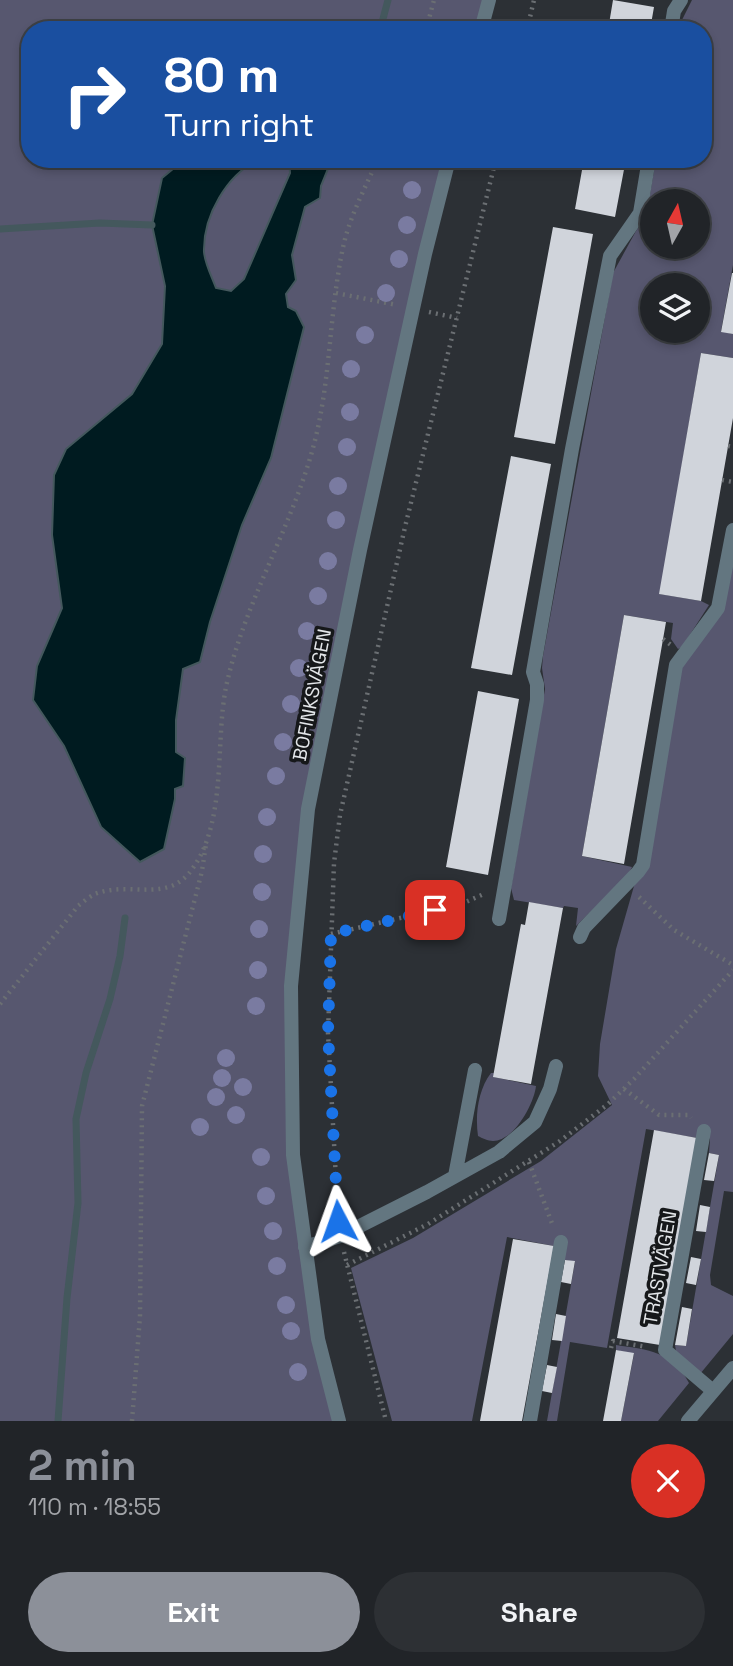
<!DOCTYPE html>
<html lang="en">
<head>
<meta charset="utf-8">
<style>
	body { margin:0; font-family:"Space Grotesk",sans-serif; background:#2d3034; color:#f1f3f6; height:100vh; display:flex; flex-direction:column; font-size:26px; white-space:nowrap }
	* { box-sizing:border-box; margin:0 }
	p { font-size:23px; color:#a2a4a8 }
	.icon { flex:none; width:38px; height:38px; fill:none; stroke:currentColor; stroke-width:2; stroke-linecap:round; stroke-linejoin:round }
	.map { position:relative; height:1421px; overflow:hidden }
	.sheet { display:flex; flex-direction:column; background:#212428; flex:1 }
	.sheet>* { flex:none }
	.top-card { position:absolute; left:21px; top:21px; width:691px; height:147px; border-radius:28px; box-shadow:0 4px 10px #0003,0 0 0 2px #3e4145; background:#1a4fa0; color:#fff; overflow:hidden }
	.needle { width:46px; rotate:8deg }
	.controls { position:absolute; left:640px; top:189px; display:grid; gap:14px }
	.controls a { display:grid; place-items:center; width:70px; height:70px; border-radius:50%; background:#212428; box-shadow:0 4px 10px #0003,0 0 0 2px #3e4145; font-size:35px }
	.pin { position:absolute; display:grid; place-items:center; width:60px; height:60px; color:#fff; margin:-30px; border-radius:14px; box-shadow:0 4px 10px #0006 }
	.me { position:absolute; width:77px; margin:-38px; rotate:356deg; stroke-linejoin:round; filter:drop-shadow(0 0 5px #0008) }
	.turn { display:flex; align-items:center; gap:24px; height:147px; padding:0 28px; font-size:32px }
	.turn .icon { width:91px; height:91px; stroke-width:2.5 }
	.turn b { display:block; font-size:49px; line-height:60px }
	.round { display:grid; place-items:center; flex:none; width:74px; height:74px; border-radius:37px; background:#2d3034 }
	.summary { display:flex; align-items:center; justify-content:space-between; height:119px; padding:0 28px }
	h1 { font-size:42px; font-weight:600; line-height:52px; color:#8c9099 }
	.primary-button { display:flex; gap:14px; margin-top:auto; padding:14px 28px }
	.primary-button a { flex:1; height:80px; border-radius:42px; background:#8c9099; color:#fff; font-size:28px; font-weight:600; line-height:80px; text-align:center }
	.primary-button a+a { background:#2d3034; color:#f1f3f6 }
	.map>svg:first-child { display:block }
	.green { fill:#57576f; fill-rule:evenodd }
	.water { fill:#001b20; stroke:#44585d; stroke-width:2 }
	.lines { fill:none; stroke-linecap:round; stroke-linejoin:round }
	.stream { stroke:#44585d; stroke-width:7 }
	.building { fill:#d0d4db }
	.path { stroke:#6b6f73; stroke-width:4.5; stroke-dasharray:2 5; stroke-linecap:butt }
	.minor { stroke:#637680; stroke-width:14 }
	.tertiary { stroke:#637680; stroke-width:14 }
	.tree { fill:#7a7ba1 }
	.route { stroke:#1a73e8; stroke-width:12; stroke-dasharray:0 21.6 }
	.labels { text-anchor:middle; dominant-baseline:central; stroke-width:7; stroke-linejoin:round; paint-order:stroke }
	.street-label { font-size:19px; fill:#e4e7ea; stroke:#16181a }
</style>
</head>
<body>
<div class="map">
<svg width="733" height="1421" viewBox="0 0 733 1421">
	<rect width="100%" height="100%" fill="#2c3035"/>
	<path class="green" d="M 0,0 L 489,0 L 481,30 L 30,30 L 30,159 L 449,159 L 308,809 L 291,986 L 293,1155 L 339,1421 L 0,1421 Z
		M 692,0 L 733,0 L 733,265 L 721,331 L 733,334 L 733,358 L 701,353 L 660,594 L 701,601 L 709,605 L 682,647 L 678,649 L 671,639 L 673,623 L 624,615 L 582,856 L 632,867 L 628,875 L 576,926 L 578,908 L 564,906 L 563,908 L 514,900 L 511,888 L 545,689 L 542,668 L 543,656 L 613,273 L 636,231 L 646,218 L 656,159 L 704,159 L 704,30 L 677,30 ZM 653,201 L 698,201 L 698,247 L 653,247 ZM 653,285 L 698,285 L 698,331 L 653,331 Z
		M 733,530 L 733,1192 L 724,1191 L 710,1275 L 711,1285 L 733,1296 L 733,1334 L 700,1374 L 676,1351 L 675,1345 L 686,1346 L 719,1155 L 709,1153 L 710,1139 L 705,1131 L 697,1138 L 646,1129 L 607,1348 L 570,1342 L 557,1421 L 547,1421 L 575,1262 L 565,1260 L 554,1246 L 507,1237 L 472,1421 L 392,1421 L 351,1268 L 413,1238 L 541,1161 L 612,1105 L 598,1076 L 600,1044 L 616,949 L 638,872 L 673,677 L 718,608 Z
		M 491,1073 L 494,1073 L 494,1077 L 536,1086 C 534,1104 514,1141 493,1141 C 488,1141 482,1138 478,1136 C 475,1115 478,1090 491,1073 Z
		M 616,1345 C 649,1350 672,1351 689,1383 L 658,1421 L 621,1421 L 634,1354 L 616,1350 Z"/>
	<path class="water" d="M 185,159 L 260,159 C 227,174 203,216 204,252 C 205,264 212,277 216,288 L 231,291 L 244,279 L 290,173 L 289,159 L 332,159 L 321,186 L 320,198 L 305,207 L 292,255 L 296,280 L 286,294 L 288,307 L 296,311 L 304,327 L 271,458 L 242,525 L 210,622 L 200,662 L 183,669 L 176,720 L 176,752 L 185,758 L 183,786 L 175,789 L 175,799 L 164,849 L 140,862 L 101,827 L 64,746 L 33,700 L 37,666 L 62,608 L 52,535 L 54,475 L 66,449 L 132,394 L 162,344 L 165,286 L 152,225 L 162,178 Z"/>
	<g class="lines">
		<path class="stream" d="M 380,30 L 388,0
			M 0,229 L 100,223 L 152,225
			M 58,1421 L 67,1298 L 78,1203 L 76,1119 L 86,1073 L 110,999 L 120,956 L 125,918"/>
	</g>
	<path class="building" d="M 613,0 L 654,7 L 650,30 L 608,30 Z
		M 584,159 L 626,159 L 615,217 L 575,209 Z
		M 553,227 L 593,234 L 555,444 L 514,437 Z
		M 732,273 L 733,273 L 733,334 L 721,332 Z
		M 701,353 L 733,358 L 733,418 L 701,601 L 659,594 Z
		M 511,456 L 551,464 L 512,675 L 471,668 Z
		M 624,615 L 666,622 L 624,864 L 582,856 Z
		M 478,691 L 519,699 L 488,875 L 446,867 Z
		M 529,902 L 563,908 L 531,1084 L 493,1077 L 521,924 L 525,925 Z
		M 654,1130 L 697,1138 L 660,1345 L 617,1338 Z
		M 709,1153 L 719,1155 L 714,1181 L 704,1180 Z
		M 700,1205 L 710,1207 L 706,1232 L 696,1231 Z
		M 513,1239 L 554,1246 L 522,1421 L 480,1421 Z
		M 691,1257 L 701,1259 L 696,1285 L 686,1283 Z
		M 565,1260 L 575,1261 L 571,1284 L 561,1282 Z
		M 682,1307 L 692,1309 L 686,1346 L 675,1345 Z
		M 556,1314 L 566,1316 L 562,1341 L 552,1340 Z
		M 616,1350 L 634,1353 L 621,1421 L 603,1421 Z
		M 547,1365 L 557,1367 L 552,1393 L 542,1391 Z"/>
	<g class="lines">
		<path class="path" d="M 426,30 L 434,0
			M 527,30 L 534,0
			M 336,293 L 397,305
			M 429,312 L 457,318
			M 728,446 L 733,447
			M 722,480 L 733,482
			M 663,639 L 671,645
			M 639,897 L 674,930 L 733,965
			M 331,934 L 461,904 L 484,894
			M 0,1004 L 78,906 C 83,902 89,897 95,894 C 130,880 168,905 193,868 C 227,819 215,743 226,687 C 245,598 297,520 317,432 C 331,370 330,305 344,243 C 351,214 366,186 378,159
			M 624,1089 L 659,1115 L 689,1115 L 691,1118
			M 529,1162 L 553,1226
			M 338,1216 L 328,1033 L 334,863 L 340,815 L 405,527 L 496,159
			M 344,1252 L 386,1421
			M 347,1265 L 428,1224 L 560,1141 L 608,1104 L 634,1079 L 733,970
			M 611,1348 L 613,1341 L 647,1347
			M 132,1421 L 140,1316 L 142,1106 L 202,871 L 206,844"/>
		<path class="minor" d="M 671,30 L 674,11 L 681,0
			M 499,919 L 537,700 L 537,684 L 533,672 L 572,449 L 610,256 L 640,213 L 649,159
			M 580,937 L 584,928 L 638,872 L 643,865 L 676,665 L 718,608 L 733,530
			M 704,1131 L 665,1350 L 713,1391
			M 455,1176 L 475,1070
			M 305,1247 L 340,1236 L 427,1192 L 499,1152 L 535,1122 L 550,1089 L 556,1066
			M 530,1421 L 561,1242
			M 688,1421 L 733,1368"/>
		<path class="tertiary" d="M 481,30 L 489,0
			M 339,1421 L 318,1339 L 293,1155 L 291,986 L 308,809 L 360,550 L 425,254 L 449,159"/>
	</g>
	<g class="tree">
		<circle cx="412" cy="190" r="9"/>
		<circle cx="407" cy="225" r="9"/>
		<circle cx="399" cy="259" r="9"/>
		<circle cx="386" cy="293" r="9"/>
		<circle cx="365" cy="335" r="9"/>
		<circle cx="351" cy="369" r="9"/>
		<circle cx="350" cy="412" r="9"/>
		<circle cx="347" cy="447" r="9"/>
		<circle cx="338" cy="486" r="9"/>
		<circle cx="336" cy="520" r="9"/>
		<circle cx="328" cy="561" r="9"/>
		<circle cx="318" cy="596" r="9"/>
		<circle cx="307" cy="631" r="9"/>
		<circle cx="299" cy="668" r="9"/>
		<circle cx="291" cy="704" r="9"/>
		<circle cx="283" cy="742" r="9"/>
		<circle cx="276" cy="776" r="9"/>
		<circle cx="267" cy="817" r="9"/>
		<circle cx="263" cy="854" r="9"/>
		<circle cx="262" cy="892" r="9"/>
		<circle cx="259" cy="929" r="9"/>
		<circle cx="258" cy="970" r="9"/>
		<circle cx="256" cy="1006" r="9"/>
		<circle cx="226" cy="1058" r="9"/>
		<circle cx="222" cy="1078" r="9"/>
		<circle cx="243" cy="1087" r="9"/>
		<circle cx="216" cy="1097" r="9"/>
		<circle cx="236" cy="1115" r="9"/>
		<circle cx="200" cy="1127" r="9"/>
		<circle cx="261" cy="1157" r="9"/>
		<circle cx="266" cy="1196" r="9"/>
		<circle cx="273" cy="1231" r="9"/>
		<circle cx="277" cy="1266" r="9"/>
		<circle cx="286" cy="1305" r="9"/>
		<circle cx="291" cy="1331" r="9"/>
		<circle cx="298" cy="1372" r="9"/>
	</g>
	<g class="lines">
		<path class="route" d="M 338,1221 L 328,1033 L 331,934 L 435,910"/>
	</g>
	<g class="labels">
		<g class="street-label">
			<text transform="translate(312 695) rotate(-79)">BOFINKSVÄGEN</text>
			<text transform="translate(660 1268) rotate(-80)">TRASTVÄGEN</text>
		</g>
	</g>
</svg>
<div class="controls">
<a><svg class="needle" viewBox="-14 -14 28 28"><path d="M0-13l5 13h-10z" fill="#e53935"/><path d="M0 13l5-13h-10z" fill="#a2a4a8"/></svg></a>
<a><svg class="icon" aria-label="layers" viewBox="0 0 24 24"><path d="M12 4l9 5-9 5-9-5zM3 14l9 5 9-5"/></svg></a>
</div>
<div class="pin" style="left:435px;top:910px;background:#d93025"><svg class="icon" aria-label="arrive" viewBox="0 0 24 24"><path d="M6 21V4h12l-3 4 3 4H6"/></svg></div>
<svg class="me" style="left:338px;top:1221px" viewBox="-20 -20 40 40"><path d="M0-17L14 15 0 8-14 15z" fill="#1a73e8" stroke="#fff" stroke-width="4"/></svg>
<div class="top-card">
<div class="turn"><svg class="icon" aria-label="right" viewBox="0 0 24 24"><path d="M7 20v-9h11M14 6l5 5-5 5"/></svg><div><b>80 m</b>Turn right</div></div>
</div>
</div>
<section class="sheet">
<div class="summary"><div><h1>2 min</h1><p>110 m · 18:55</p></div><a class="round" style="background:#d93025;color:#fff"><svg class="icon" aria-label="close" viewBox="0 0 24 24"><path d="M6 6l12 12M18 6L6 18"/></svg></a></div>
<div class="primary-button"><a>Exit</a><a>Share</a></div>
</section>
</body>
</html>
